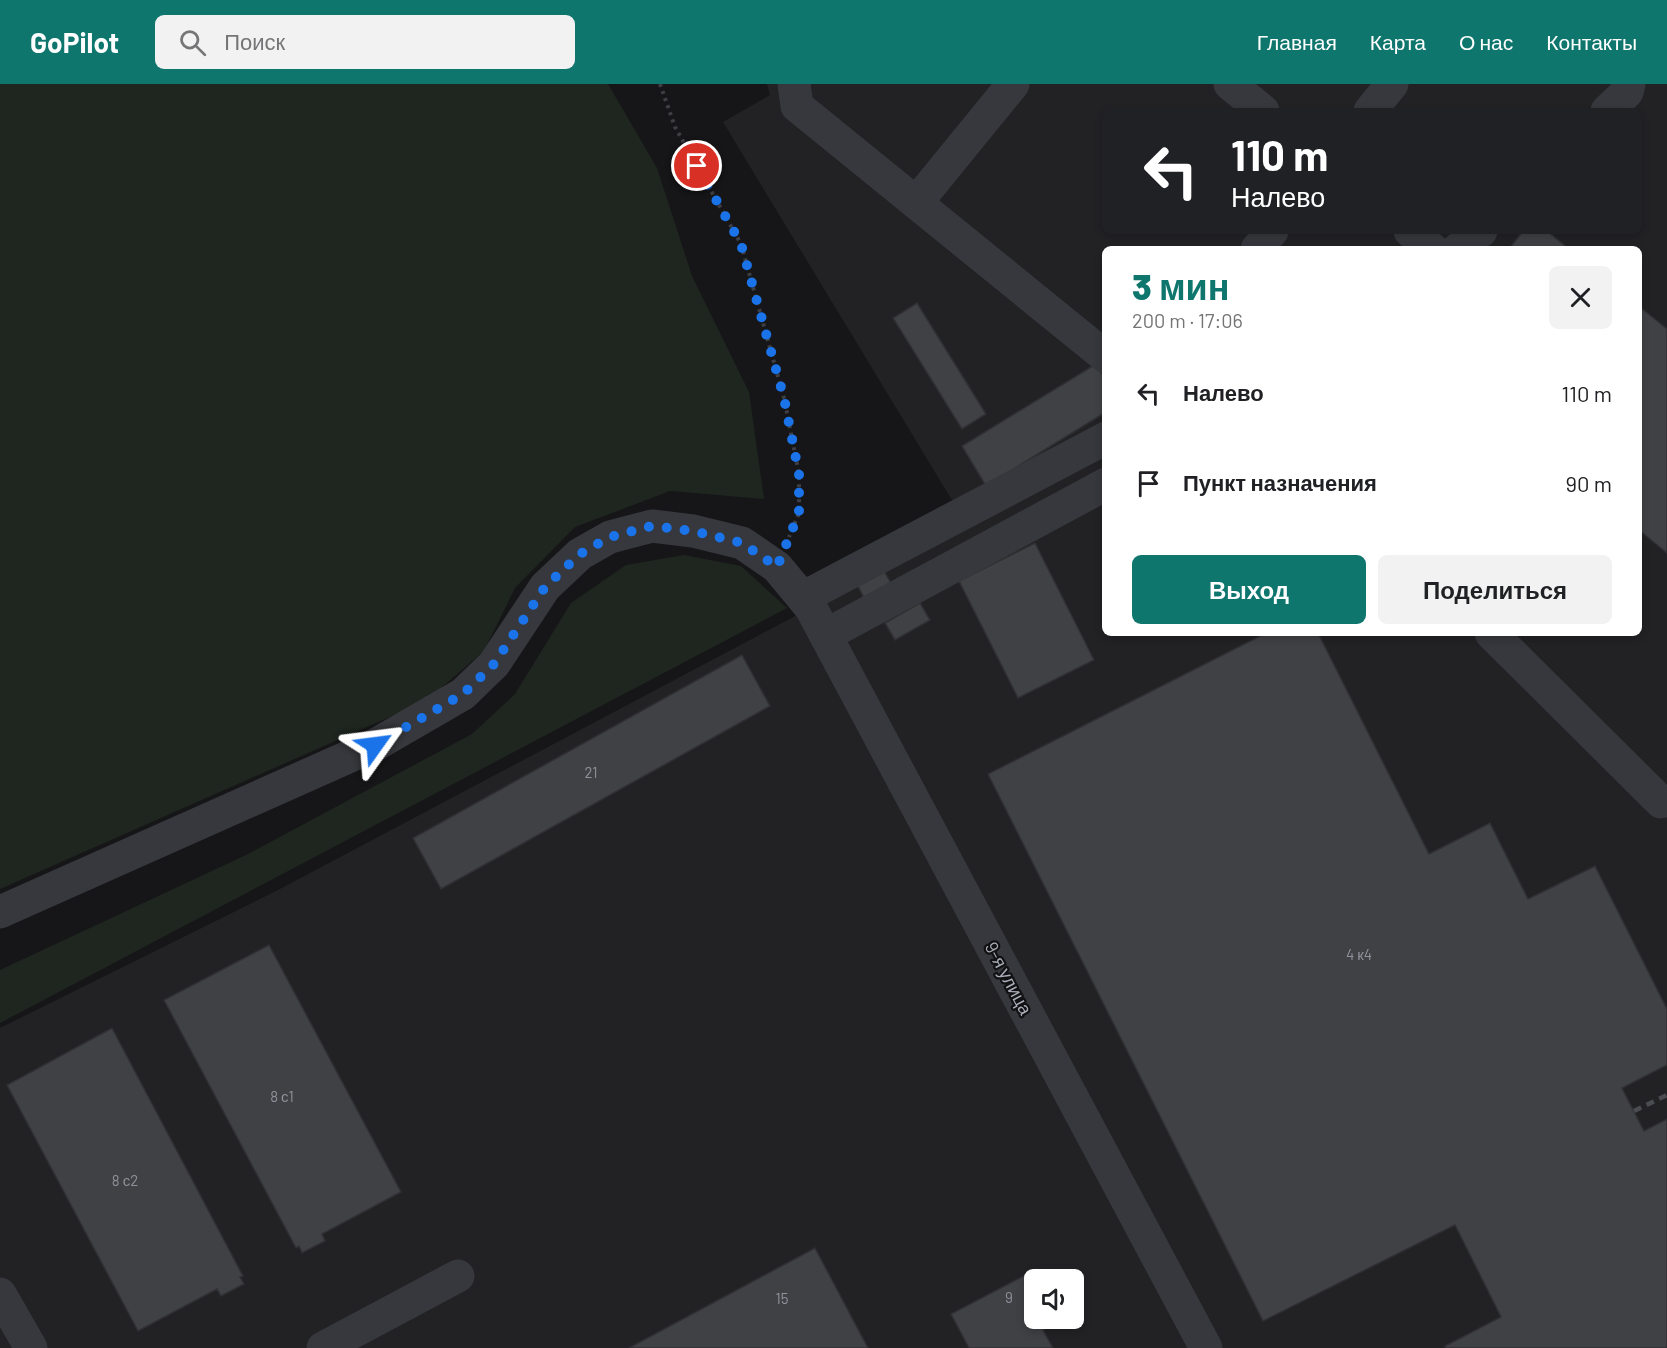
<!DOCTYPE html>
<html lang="ru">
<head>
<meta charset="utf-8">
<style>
	body { margin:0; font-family:Barlow,sans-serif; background:#f2f2f2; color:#202124; height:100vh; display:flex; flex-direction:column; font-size:22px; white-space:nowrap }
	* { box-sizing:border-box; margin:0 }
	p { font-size:20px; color:#757577 }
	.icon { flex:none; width:33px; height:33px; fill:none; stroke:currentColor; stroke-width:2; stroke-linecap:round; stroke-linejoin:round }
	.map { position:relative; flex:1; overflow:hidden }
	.sheet { position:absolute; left:1102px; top:162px; width:540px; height:390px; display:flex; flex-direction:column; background:#fff; border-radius:9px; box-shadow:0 3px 9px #0003 }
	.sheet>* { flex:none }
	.top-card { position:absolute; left:1102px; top:24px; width:540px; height:126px; border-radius:9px; box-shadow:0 3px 9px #0003; background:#202124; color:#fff; overflow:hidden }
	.tools { position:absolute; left:1024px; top:1185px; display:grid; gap:12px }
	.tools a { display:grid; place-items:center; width:60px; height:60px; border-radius:9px; background:#fff; box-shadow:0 3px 9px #0003; font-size:30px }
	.pin { position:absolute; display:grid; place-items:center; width:51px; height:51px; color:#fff; margin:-26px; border:3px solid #fff; border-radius:50%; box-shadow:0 2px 6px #0007 }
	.me { position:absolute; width:66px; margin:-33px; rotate:59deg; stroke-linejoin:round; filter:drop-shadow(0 0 4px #0008) }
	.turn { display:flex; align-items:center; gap:21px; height:126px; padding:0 30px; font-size:27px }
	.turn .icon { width:78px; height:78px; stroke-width:2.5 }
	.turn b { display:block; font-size:42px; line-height:51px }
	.round { display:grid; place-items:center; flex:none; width:63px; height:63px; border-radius:9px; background:#f2f2f2 }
	.summary { display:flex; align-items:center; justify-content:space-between; height:102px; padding:0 30px }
	h1 { font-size:36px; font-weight:800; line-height:45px; color:#0f766e }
	.cta { display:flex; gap:12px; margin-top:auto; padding:12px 30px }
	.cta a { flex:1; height:69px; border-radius:9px; background:#0f766e; color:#fff; font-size:24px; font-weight:800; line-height:69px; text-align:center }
	.cta a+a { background:#f2f2f2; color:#202124 }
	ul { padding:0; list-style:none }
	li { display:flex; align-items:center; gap:18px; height:90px; padding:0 30px }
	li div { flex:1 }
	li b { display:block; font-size:22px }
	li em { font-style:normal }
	header { display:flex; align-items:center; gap:36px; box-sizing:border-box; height:84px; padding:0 30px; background:#0f766e; color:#fff }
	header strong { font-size:28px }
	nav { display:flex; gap:33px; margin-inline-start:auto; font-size:21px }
	.search { width:420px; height:54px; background:#f2f2f2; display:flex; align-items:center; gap:15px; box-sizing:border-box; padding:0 21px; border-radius:9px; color:#757577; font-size:22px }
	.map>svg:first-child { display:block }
	.built { fill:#222225; fill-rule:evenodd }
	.green { fill:#1e261f }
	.building { fill:#404145; stroke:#303034; stroke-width:1.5 }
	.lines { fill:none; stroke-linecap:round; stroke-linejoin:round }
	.path { stroke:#3d3f44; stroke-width:4; stroke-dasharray:3 4.5; stroke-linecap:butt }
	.minor { stroke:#37383d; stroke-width:33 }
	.rail { stroke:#4a4c52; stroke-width:4.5; stroke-dasharray:8 6; stroke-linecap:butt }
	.route { stroke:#1a73e8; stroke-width:10; stroke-dasharray:0 18 }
	.labels { text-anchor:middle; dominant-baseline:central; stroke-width:4.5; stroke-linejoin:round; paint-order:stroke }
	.number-label { font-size:15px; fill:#8e929b }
	.street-label { font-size:18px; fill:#a8adb8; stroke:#111113 }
</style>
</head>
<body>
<header>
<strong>GoPilot</strong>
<div class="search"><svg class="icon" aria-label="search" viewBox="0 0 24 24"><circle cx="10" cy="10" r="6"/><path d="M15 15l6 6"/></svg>Поиск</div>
<nav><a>Главная</a><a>Карта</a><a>О нас</a><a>Контакты</a></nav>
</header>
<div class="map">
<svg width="1667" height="1264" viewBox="0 0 1667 1264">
	<rect width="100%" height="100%" fill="#161618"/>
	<path class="built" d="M 767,0 L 1667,0 L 1667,1264 L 0,1264 L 0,944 L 278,806 L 967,441 L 723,38 L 770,11 ZM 1106,27 L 1640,27 L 1640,147 L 1106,147 ZM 1106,165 L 1640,165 L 1640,549 L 1106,549 ZM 1035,1196 L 1074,1196 L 1074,1234 L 1035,1234 Z"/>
	<path class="green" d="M 0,0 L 608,0 L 657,84 L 692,192 L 749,308 L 764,415 L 670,407 L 575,443 L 515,504 L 484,567 L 426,617 L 0,805 Z
		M 684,471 L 741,482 L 787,524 L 0,939 L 0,886 L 246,771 L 472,650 L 515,610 L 571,519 L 626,481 Z"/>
	<path class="building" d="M 1523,147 L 1547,147 L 1569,165 L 1509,165 Z
		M 917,219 L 986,330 L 962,345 L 893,234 Z
		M 1640,223 L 1667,245 L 1667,469 L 1640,447 Z
		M 1096,280 L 1106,296 L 1106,328 L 986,402 L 962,362 Z
		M 1035,459 L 1094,576 L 1018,614 L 959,497 Z
		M 884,487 L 891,499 L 864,514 L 858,502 Z
		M 920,519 L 930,536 L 895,556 L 885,539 Z
		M 1266,549 L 1318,549 L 1429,770 L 1490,739 L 1528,815 L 1595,782 L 1667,925 L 1667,981 L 1622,1004 L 1644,1047 L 1667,1035 L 1667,1264 L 1446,1264 L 1445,1262 L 1501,1233 L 1455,1141 L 1263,1237 L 988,690 Z
		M 742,571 L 770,622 L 441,805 L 413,754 Z
		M 269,861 L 401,1108 L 322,1150 L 325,1157 L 302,1169 L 299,1162 L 296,1164 L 164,916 Z
		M 112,944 L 243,1192 L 240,1193 L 244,1200 L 221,1212 L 217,1205 L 138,1247 L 7,1001 Z
		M 815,1164 L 868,1264 L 629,1264 Z
		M 1037,1185 L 1042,1196 L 1035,1196 L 1035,1234 L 1063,1235 L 1043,1246 L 1053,1264 L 969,1264 L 951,1230 Z"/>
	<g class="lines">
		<path class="path" d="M 660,0 L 675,43 L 741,160 L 784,314 L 799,390 L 799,429 L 789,453"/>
		<path class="minor" d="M 794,0 L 797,22 L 1106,273
			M 1230,0 L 1263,27
			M 1370,27 L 1392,0
			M 1607,27 L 1627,8 L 1629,0
			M 916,119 L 1013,0
			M 1410,147 L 1432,165
			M 1257,165 L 1272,147
			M 1458,165 L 1481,147
			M 804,513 L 1106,354
			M 1491,549 L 1661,718
			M 826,551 L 1106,400
			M 0,828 L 375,661 L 463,610 L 494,580 L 545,503 L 580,470 L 610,453 L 652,442 L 693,447 L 742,459 L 777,483 L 811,524 L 1206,1264
			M 0,1210 L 31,1264
			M 323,1264 L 458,1192"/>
		<path class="rail" d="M 1634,1027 L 1667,1011"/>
	</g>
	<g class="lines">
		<path class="route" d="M 375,661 L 463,610 L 494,580 L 545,503 L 580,470 L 610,453 L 652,442 L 693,447 L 742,459 L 777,483 L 799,429 L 799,390 L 784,314 L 741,160 L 697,82"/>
	</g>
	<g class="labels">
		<g class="number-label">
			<text x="591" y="688">21</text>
			<text x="1359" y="870">4 к4</text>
			<text x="282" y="1012">8 с1</text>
			<text x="125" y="1096">8 с2</text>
			<text x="1009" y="1213">9</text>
			<text x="782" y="1214">15</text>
		</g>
		<g class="street-label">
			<text transform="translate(1009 894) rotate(62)">9-я улица</text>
		</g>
	</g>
</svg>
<div class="tools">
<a><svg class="icon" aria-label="sound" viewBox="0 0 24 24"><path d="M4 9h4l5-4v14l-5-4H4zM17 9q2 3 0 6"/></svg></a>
</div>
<div class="pin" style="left:697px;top:82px;background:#d93025"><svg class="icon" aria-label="arrive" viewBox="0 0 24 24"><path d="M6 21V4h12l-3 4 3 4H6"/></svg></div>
<svg class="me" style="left:375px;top:661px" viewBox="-20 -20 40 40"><path d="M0-17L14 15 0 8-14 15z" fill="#1a73e8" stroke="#fff" stroke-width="4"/></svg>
<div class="top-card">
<div class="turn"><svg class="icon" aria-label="left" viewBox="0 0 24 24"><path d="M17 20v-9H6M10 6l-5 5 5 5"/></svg><div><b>110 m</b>Налево</div></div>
</div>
<section class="sheet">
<div class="summary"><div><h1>3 мин</h1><p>200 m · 17:06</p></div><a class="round"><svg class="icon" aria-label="close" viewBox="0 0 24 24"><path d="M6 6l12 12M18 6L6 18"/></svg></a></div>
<ul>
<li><svg class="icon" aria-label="left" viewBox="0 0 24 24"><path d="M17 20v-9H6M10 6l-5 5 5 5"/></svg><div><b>Налево</b></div><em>110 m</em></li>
<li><svg class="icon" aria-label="arrive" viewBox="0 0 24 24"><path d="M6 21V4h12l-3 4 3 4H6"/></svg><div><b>Пункт назначения</b></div><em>90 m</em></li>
</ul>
<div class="cta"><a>Выход</a><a>Поделиться</a></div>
</section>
</div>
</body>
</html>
